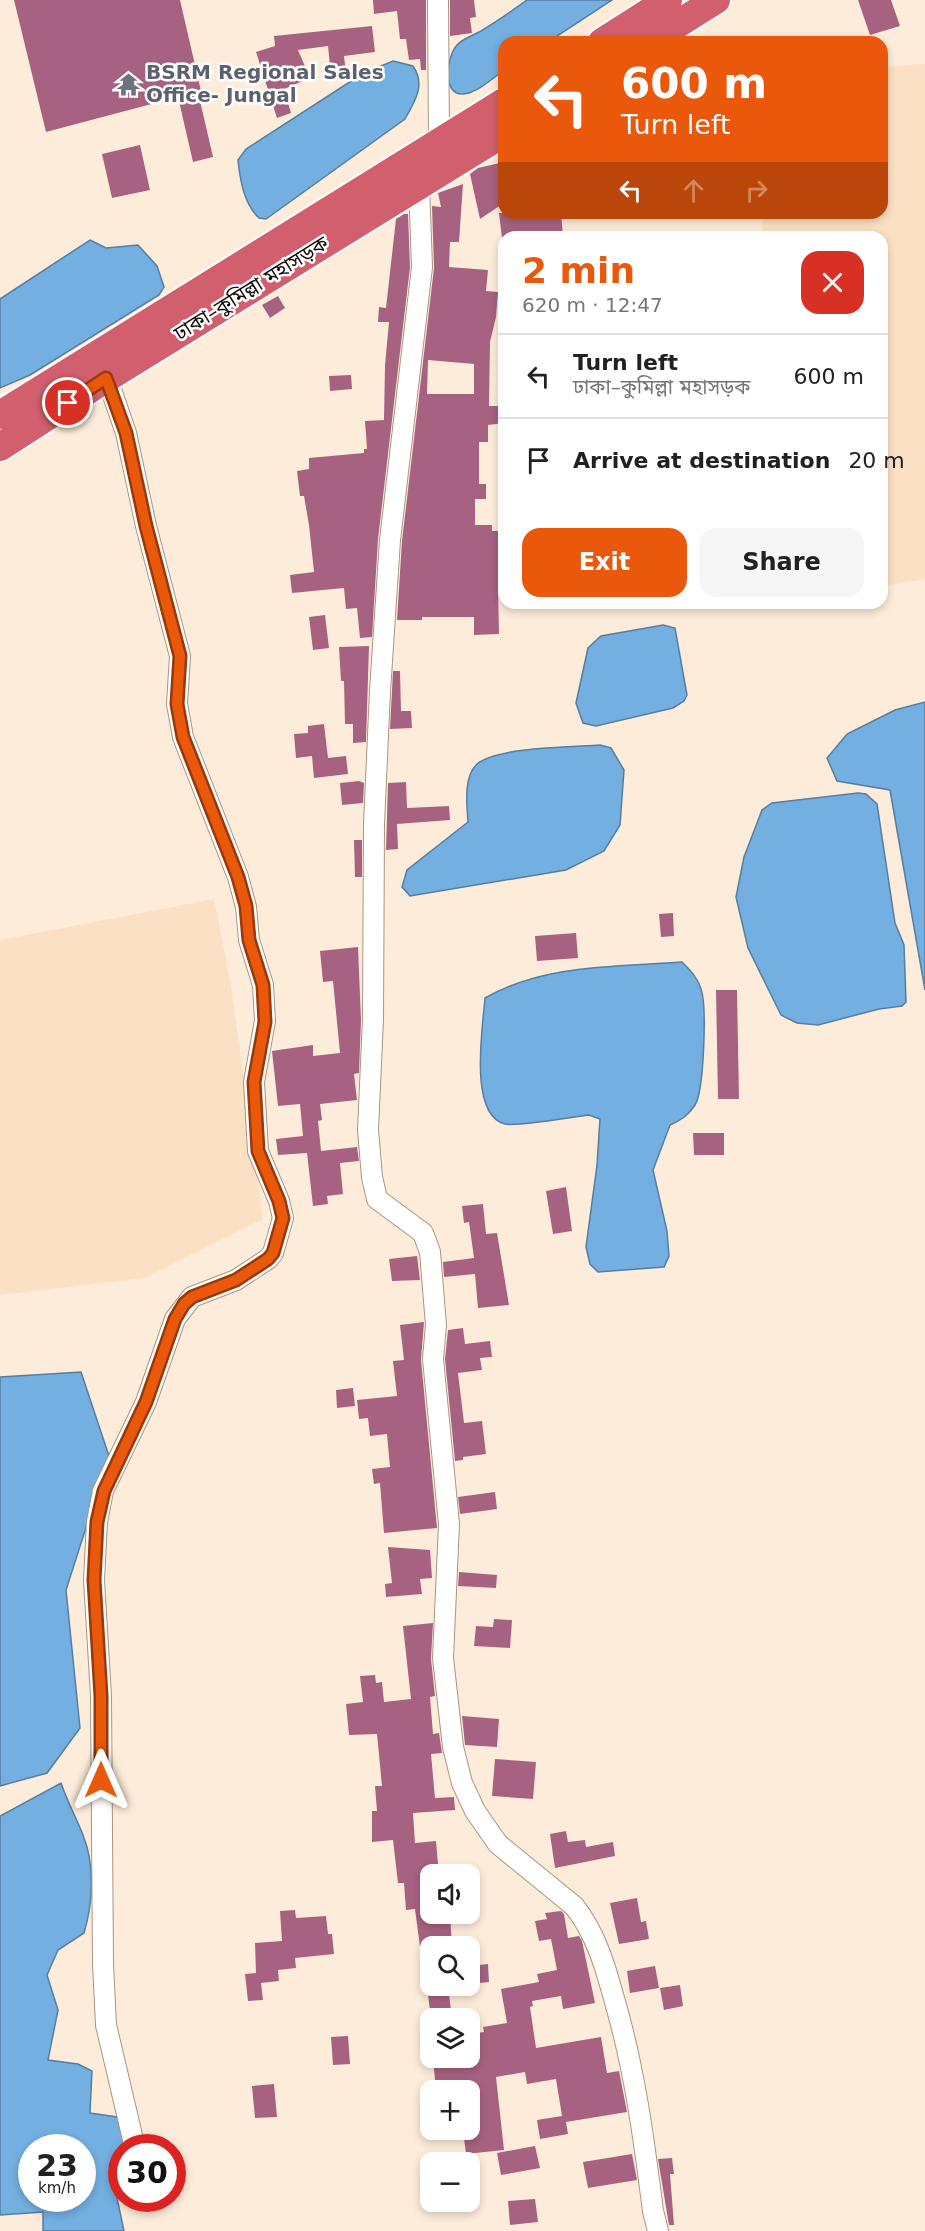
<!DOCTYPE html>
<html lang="en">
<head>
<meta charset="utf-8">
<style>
	body { margin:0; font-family:"DejaVu Sans","Noto Sans Bengali",sans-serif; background:#f6f6f6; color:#202124; height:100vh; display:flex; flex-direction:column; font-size:22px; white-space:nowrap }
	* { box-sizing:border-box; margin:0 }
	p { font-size:20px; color:#757577 }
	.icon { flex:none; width:33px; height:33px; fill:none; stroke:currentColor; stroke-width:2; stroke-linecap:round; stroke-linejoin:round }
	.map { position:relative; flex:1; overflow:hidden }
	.sheet { position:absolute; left:498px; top:231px; width:390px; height:378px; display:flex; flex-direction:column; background:#fff; border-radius:18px; box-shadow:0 3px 9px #0003 }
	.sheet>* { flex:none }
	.guide { position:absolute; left:498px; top:36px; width:390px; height:183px; border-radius:18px; box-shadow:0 3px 9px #0003; background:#ea580c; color:#fff; overflow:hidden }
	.controls { position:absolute; left:420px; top:1864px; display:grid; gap:12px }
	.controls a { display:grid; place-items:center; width:60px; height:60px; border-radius:12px; background:#fff; box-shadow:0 3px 9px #0003; font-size:30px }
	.speed { position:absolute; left:18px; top:2134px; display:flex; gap:12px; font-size:30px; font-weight:700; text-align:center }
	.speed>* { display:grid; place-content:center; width:78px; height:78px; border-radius:50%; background:#fff; box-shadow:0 3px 9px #0003; line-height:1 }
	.speed small { font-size:15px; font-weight:400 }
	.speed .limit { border:9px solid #d22; background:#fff; color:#111 }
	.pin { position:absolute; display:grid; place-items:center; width:51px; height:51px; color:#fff; margin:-26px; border:3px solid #fff; border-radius:50%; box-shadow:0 2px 6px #0007 }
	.me { position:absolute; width:66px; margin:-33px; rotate:0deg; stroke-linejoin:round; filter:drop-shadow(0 0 4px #0008) }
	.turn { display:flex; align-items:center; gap:21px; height:126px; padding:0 24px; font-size:27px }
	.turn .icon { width:78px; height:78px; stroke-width:2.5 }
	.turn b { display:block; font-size:42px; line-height:51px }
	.lanes { display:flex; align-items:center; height:57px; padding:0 24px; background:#0003; justify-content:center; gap:30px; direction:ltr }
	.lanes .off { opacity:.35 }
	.round { display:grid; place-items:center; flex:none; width:63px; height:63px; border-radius:18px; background:#f6f6f6 }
	.headline { display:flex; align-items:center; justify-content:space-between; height:102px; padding:0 24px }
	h1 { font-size:36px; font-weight:700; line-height:45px; color:#ea580c }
	.action { display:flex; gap:12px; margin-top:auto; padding:12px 24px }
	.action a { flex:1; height:69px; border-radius:18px; background:#ea580c; color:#fff; font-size:24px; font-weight:700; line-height:69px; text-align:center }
	.action a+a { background:#f6f6f6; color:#202124 }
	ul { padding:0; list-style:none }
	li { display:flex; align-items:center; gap:18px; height:84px; padding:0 24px; border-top:2px solid #e0e0e0 }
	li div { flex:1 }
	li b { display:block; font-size:22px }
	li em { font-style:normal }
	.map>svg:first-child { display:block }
	.built { fill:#fce0c3 }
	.water { fill:#73afe1; stroke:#567e9f; stroke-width:1.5; fill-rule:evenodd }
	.building { fill:#a76281; fill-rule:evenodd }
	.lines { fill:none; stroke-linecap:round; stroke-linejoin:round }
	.minor-casing { stroke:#aa9580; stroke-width:22 }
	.highway-casing { stroke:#fff; stroke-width:32 }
	.minor { stroke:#fff; stroke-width:20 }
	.highway { stroke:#d15f6d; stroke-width:28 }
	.route-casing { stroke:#983908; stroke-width:15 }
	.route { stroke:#ea580c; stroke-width:10 }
	.labels { text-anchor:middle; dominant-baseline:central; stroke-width:5; stroke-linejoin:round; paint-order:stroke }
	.worship-label { font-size:20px; font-weight:bold; fill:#5b616d; stroke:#fff; text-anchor:start }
	.street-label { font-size:20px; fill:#110a04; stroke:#fff }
</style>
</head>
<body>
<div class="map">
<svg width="925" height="2231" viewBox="0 0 925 2231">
	<rect width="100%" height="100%" fill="#feecda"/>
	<path class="built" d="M 925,64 L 925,579 L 882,586 L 882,237 L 763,237 L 762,213 L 882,213 L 882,67 Z
		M 214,899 L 230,979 L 263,1219 L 145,1278 L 0,1295 L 0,940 Z"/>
	<path class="water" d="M 527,0 L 612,0 L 548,42 L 504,42 L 504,70 C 493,78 478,92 464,94 C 441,96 447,56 457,45 C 462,39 474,35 481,31 C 497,21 512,11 527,0 Z
		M 393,61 L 413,66 C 426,85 415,101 405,119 L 266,219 L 259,218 C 244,204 240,180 238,160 L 246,149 L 362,74 Z
		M 90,240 L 106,248 L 138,245 L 157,266 L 164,287 L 159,295 L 30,375 L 0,388 L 0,299 Z
		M 663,625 L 675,628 L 687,695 L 684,701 L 673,708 L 596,726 L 583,723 L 576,703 L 588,648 L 601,636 Z
		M 925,702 L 925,990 L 890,790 L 837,781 L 827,758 L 847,734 L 895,710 Z
		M 600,745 L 611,748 L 624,770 L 620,825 L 604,851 L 566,870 L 410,896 L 402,887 L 407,870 L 468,822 C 467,805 463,777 477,764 C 497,747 572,747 600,745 Z
		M 858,793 L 866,794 L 877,804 L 895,923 L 904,945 L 906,1002 L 902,1006 L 879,1009 L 818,1025 L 797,1023 L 781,1015 L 748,948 L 736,897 L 744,857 L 762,810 L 772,803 Z
		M 682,962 C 690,970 698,978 701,989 C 707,1006 704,1091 695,1105 C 688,1116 681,1120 670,1125 L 653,1170 L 667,1231 L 669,1256 L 664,1267 L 598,1272 L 590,1264 L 586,1247 L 597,1165 L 600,1119 L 589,1115 C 572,1117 517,1127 505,1124 C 468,1115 483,1026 485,998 C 544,964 616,967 682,962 Z
		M 81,1372 L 109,1456 L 66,1590 L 80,1728 L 47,1773 L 0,1786 L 0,1377 Z
		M 61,1783 C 67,1801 76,1817 83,1835 C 95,1865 93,1903 84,1933 L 58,1950 L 47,1975 L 58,2010 L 48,2060 L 78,2064 L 92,2071 L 90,2113 L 117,2117 L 126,2137 L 113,2179 L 124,2231 L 43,2231 L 43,2212 L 0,2215 L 0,1816 ZM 32,2148 L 82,2148 L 82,2199 L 32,2199 Z"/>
	<path class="building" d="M 14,0 L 180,0 L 201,91 L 198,92 L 213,157 L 193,162 L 178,97 L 46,132 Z
		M 373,0 L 426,0 L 426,70 L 421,70 L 420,59 L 409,60 L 406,39 L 400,39 L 397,11 L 374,14 Z
		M 450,0 L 474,0 L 476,17 L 470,18 L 472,33 L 450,36 Z
		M 858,0 L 891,0 L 900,26 L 870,35 Z
		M 372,26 L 375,52 L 344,56 L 346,73 L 331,75 L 328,46 L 298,50 L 310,78 L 284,89 L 291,113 L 277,118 L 256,52 L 275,46 L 274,36 Z
		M 140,145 L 150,190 L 112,198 L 102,154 Z
		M 504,162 L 504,203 L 480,219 L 470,174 L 478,168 Z
		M 463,184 L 459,242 L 450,242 L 449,267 L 488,270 L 486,291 L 498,292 L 496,317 L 490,342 L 489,406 L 503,406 L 504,423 L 488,425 L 488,442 L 479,442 L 479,484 L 486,484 L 486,499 L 475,499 L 475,525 L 492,525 L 492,531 L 504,531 L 504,587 L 498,587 L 499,634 L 474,635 L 474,617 L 422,617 L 422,620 L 397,620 L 402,541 L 434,268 L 432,206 L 441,207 L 438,193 ZM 428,360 L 474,364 L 474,394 L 427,394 Z
		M 499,213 L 561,213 L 563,236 L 545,237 L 545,234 L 502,238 Z
		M 404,214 L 408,214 L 410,267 L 378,539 L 372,637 L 360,638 L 357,608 L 346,609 L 344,588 L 292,593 L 290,575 L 314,572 L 309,525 L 304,496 L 300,496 L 297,471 L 309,469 L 309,458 L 364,453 L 364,449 L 367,449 L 365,421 L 384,420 L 385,365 L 389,322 L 378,322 L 379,307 L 386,308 L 396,219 Z
		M 278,296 L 285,308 L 270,318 L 262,305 Z
		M 351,375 L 352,389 L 330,391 L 329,376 Z
		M 325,615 L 329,648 L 313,650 L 309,617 Z
		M 369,646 L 366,742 L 353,743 L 353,724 L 345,724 L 344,681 L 341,681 L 339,647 Z
		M 393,671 L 400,671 L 401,711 L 411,711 L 412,728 L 390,729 Z
		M 324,724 L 328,758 L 346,756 L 348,774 L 314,778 L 312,756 L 296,758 L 294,734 L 308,733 L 308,726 Z
		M 359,781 L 364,783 L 363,803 L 342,805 L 340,783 Z
		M 406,782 L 407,808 L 449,806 L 450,820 L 397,824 L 398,849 L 386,850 L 388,783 Z
		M 354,840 L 362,840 L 362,877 L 355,877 Z
		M 673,913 L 674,936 L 661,937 L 659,914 Z
		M 576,933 L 578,958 L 537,961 L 535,936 Z
		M 358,947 L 361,1019 L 359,1073 L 354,1074 L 357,1100 L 320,1104 L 322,1120 L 318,1121 L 321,1151 L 357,1147 L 359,1161 L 340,1163 L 343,1194 L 327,1196 L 328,1204 L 313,1206 L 307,1153 L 278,1155 L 276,1139 L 303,1136 L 300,1104 L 278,1106 L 272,1051 L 313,1045 L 313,1056 L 340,1053 L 333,981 L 323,982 L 320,951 Z
		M 716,990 L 737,990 L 739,1099 L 718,1099 Z
		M 693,1133 L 724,1133 L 724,1155 L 694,1155 Z
		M 566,1187 L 572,1231 L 553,1234 L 546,1191 Z
		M 483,1204 L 486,1234 L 497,1233 L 509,1305 L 478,1308 L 475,1274 L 444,1277 L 443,1262 L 474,1258 L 469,1222 L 464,1223 L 462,1206 Z
		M 417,1256 L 420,1280 L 392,1281 L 389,1259 Z
		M 424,1322 L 421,1360 L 437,1528 L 384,1533 L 380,1483 L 374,1484 L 372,1469 L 390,1467 L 387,1434 L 370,1436 L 368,1418 L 359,1419 L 357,1400 L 397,1396 L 393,1361 L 404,1360 L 400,1325 Z
		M 463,1328 L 465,1344 L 490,1341 L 492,1357 L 480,1358 L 482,1370 L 458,1373 L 464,1423 L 482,1421 L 486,1454 L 463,1457 L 463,1460 L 455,1461 L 445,1359 L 448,1330 Z
		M 353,1388 L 355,1406 L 337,1408 L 336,1390 Z
		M 495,1492 L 497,1509 L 460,1514 L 458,1497 Z
		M 388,1547 L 430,1550 L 432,1578 L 420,1579 L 422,1594 L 386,1597 L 385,1584 L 392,1583 Z
		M 459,1572 L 497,1575 L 496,1588 L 458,1586 Z
		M 494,1619 L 512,1620 L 510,1648 L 474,1646 L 476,1626 L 493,1627 Z
		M 433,1623 L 431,1659 L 435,1696 L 430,1697 L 433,1734 L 439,1733 L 442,1753 L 431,1754 L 435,1798 L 454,1797 L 455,1810 L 413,1813 L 415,1843 L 436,1841 L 439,1875 L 430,1875 L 429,1880 L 430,1914 L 450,1914 L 452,1947 L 420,1947 L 415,1909 L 406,1910 L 404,1883 L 398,1883 L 393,1840 L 372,1842 L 372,1811 L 377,1811 L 375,1786 L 382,1786 L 377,1734 L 349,1735 L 346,1704 L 363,1702 L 360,1676 L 375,1675 L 376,1683 L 382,1682 L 384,1702 L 411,1699 L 403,1626 Z
		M 462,1716 L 499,1719 L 497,1747 L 465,1745 Z
		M 495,1759 L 536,1762 L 533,1799 L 492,1796 Z
		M 566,1831 L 568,1842 L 585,1840 L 586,1847 L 613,1842 L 615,1856 L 555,1868 L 550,1834 Z
		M 637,1898 L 641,1922 L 646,1921 L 649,1939 L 619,1944 L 610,1903 Z
		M 295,1910 L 296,1918 L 326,1916 L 328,1934 L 332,1934 L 334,1954 L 295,1958 L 296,1968 L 278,1970 L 279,1981 L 261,1983 L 263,2000 L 248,2001 L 245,1974 L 256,1973 L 255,1943 L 282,1941 L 280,1911 Z
		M 561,1911 L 564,1914 L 568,1938 L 579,1936 L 582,1941 L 595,2003 L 563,2009 L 561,1996 L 532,2001 L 533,2006 L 530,2007 L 536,2048 L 601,2037 L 607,2073 L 619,2071 L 627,2112 L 566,2122 L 568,2134 L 540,2139 L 537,2120 L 562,2116 L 556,2079 L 527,2084 L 525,2072 L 496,2077 L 504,2150 L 466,2154 L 463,2130 L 470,2130 L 470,2091 L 436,2091 L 433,2058 L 470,2058 L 470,2034 L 484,2032 L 483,2027 L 507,2023 L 501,1989 L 539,1982 L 537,1974 L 557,1970 L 551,1939 L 539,1941 L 535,1921 L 547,1919 L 545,1913 Z
		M 488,1964 L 489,1982 L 470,1984 L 470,1966 Z
		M 655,1966 L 659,1988 L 630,1993 L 627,1971 Z
		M 680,1985 L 683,2006 L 664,2010 L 660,1988 Z
		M 427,1986 L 448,1986 L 452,2019 L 431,2019 Z
		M 348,2036 L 350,2064 L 333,2065 L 331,2037 Z
		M 274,2084 L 277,2117 L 255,2118 L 252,2086 Z
		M 535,2146 L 540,2168 L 501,2175 L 497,2153 Z
		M 632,2154 L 637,2180 L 588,2188 L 583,2162 Z
		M 672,2158 L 674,2174 L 670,2174 L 674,2225 L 669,2225 L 658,2159 Z
		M 535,2199 L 538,2222 L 510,2225 L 508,2201 Z"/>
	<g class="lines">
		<defs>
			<path id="minor" d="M 438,0 L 439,142
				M 419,184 L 422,267 L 390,540 L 380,691 L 374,824 L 373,1019 L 368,1130 L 372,1177 L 377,1199 L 423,1233 L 430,1252 L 436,1325 L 433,1359 L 449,1524 L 443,1658 L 453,1747 L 462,1783 L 475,1811 L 498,1844 L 574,1906 C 596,1933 606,1969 615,2002 C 635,2071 644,2140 653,2211 L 658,2231
				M 107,378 L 126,433 L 146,526 L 180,656 L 177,704 L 183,737 L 238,877 L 246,907 L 249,940 L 263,985 L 265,1021 L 254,1082 L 258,1151 L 279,1201 L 283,1218 L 273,1253 L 268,1259 L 236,1280 L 192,1297 L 175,1319 L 146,1402 L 103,1491 L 97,1522 L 94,1580 L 101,1696 L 103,1964 L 106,2025 L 135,2148"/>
			<path id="highway" d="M 602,42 L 668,0
				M 649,42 L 716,0
				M 0,415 L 504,102
				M 0,447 L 107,378 L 504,133"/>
		</defs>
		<use href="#minor" class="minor-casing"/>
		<use href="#highway" class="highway-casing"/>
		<use href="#minor" class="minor"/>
		<use href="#highway" class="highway"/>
	</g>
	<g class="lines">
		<defs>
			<path id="route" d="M 68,403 L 106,378 L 126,433 L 146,526 L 180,656 L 177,704 L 183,737 L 238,877 L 246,906 L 249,940 L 263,985 L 265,1022 L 254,1082 L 258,1151 L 279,1201 L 283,1218 L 273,1253 L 268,1259 L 236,1280 L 192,1297 L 184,1304 L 175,1319 L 146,1402 L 104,1491 L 97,1522 L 94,1580 L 101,1696 L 101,1780"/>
		</defs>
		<use href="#route" class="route-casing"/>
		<use href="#route" class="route"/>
	</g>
	<defs>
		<symbol id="temple-bare" viewBox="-9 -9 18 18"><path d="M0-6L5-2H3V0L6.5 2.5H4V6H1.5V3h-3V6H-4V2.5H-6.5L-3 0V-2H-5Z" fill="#6b7280" stroke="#fff" stroke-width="2.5" paint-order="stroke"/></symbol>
	</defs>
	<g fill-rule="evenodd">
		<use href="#temple-bare" x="112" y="68" width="33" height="33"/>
	</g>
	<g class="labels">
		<g class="worship-label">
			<text x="146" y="72">BSRM Regional Sales<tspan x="146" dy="23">Office- Jungal</tspan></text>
		</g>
		<g class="street-label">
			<text transform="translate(251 288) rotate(-32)">ঢাকা–কুমিল্লা মহাসড়ক</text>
		</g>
	</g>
</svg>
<div class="controls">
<a><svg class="icon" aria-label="sound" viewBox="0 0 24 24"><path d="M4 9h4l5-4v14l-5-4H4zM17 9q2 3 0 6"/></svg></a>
<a><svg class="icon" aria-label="search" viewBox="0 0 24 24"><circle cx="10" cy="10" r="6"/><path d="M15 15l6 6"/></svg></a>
<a><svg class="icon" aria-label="layers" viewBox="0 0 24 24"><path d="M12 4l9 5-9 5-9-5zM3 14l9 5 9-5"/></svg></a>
<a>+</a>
<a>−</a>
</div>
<div class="speed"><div>23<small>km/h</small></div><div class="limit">30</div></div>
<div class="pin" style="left:68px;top:403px;background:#d93025"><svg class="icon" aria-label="arrive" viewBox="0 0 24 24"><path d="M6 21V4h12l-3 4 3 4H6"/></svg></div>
<svg class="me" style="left:101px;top:1780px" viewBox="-20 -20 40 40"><path d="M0-17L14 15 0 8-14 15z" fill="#ea580c" stroke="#fff" stroke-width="4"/></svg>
<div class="guide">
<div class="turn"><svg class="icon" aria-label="left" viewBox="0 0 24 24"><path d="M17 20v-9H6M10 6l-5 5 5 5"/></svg><div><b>600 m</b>Turn left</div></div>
<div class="lanes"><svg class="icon" aria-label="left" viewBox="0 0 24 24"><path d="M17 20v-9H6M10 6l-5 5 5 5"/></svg><svg class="icon off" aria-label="ahead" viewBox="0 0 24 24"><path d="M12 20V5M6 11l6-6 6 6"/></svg><svg class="icon off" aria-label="right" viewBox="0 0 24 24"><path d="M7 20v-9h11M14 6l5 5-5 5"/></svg></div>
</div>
<section class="sheet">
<div class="headline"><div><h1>2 min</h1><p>620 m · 12:47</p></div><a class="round" style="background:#d93025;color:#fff"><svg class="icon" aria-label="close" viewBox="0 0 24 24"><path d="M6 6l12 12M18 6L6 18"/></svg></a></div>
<ul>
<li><svg class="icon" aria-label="left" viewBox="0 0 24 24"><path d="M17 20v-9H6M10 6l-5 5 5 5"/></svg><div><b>Turn left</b><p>ঢাকা–কুমিল্লা মহাসড়ক</p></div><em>600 m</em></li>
<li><svg class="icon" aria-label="arrive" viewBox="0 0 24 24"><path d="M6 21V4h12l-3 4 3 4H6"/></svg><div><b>Arrive at destination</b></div><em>20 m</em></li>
</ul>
<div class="action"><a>Exit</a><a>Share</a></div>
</section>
</div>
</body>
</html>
